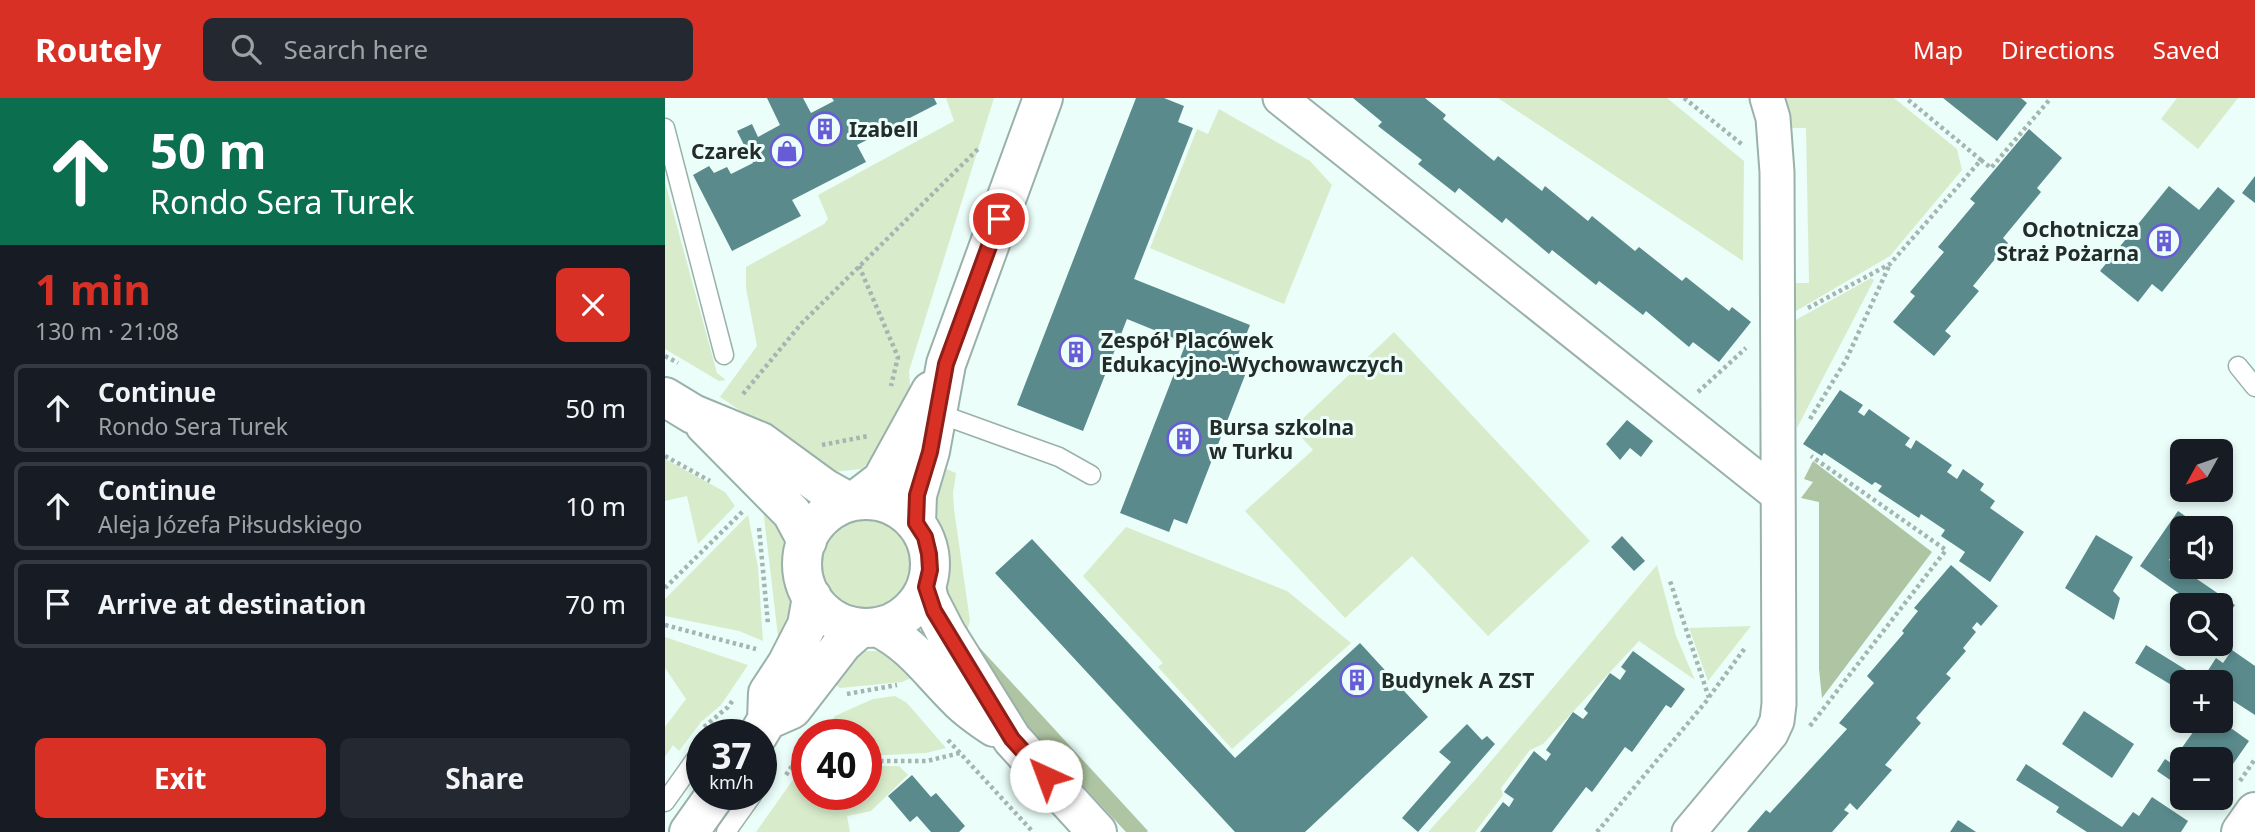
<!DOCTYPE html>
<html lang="en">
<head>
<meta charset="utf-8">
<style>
	body { margin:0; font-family:"Noto Sans",sans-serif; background:#242831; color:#f1f3f6; height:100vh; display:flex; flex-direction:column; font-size:26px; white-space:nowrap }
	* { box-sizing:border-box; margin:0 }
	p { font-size:23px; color:#9ea1a6 }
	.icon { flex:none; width:38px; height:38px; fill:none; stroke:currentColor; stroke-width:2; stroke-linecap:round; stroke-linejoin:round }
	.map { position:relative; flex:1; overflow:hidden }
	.panel { display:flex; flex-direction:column; background:#171b24; width:665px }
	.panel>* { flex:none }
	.hud { background:#0b6e4f; color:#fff; overflow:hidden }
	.needle { width:46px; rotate:230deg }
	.buttons { position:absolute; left:1505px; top:341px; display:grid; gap:14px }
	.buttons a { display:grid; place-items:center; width:63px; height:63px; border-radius:10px; background:#171b24; box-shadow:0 4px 10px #0003; font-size:35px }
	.speed { position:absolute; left:21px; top:621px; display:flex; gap:14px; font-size:35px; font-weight:700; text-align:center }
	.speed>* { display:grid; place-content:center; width:91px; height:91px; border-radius:50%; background:#171b24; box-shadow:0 4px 10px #0003; line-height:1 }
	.speed small { font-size:18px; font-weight:400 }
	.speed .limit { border:10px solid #d22; background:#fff; color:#111 }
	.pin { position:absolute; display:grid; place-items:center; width:60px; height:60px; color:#fff; margin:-30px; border:4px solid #fff; border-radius:50%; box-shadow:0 2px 7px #0007 }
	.me { position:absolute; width:77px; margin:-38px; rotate:317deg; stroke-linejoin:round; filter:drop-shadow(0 0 5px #0008) }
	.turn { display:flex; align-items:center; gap:24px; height:147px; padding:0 35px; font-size:32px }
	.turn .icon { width:91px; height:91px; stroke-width:2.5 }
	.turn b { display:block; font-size:49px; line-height:60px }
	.round { display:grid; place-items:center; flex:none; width:74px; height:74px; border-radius:10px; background:#242831 }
	.headline { display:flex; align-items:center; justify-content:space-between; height:119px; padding:0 35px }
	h1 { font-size:42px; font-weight:700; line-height:52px; color:#d93025 }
	.action { display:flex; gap:14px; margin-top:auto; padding:14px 35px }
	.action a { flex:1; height:80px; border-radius:10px; background:#d93025; color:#fff; font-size:28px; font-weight:700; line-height:80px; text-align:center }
	.action a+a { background:#242831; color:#f1f3f6 }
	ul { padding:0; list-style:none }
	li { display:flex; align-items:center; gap:21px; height:88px; margin:0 14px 10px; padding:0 21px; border:4px solid #363941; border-radius:10px }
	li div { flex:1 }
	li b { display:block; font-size:26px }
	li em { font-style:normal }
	header { display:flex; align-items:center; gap:42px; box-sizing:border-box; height:98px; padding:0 35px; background:#d93025; color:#fff }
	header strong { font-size:33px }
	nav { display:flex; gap:38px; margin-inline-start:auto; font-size:24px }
	.search { width:490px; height:63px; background:#242831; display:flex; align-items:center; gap:18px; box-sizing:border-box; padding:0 24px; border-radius:10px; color:#9ea1a6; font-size:26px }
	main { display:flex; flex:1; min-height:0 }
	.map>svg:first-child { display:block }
	.green { fill:#d8eccc }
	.forest { fill:#aec4a2 }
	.building { fill:#5a8a8c }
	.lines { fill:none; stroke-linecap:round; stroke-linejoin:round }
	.lane-casing { stroke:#9ab1aa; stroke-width:21 }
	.street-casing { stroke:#9ab1aa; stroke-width:37 }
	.secondary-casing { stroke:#9ab1aa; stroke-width:42 }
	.path { stroke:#a5b5b1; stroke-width:4.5; stroke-dasharray:3.5 3.5; stroke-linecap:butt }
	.lane { stroke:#fff; stroke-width:18 }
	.street { stroke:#fff; stroke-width:33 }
	.secondary { stroke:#fff; stroke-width:38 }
	.route-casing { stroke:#8d1f18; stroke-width:18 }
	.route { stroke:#d93025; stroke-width:12 }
	.labels { text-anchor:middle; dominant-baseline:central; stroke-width:6; stroke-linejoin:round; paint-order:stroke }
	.poi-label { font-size:21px; font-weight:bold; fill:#232c2a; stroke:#ebfef9; text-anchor:start }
</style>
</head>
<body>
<header>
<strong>Routely</strong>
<div class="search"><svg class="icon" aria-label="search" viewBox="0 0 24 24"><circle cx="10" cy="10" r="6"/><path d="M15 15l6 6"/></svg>Search here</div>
<nav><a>Map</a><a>Directions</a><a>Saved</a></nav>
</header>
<main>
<section class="panel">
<div class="hud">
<div class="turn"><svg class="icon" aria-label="ahead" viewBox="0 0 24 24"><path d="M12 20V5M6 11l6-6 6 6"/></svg><div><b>50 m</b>Rondo Sera Turek</div></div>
</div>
<div class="headline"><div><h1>1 min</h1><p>130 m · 21:08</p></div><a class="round" style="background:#d93025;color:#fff"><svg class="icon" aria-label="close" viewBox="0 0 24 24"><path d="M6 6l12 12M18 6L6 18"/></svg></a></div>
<ul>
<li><svg class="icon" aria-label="ahead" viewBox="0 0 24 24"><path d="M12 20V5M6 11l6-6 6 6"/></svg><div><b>Continue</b><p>Rondo Sera Turek</p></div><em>50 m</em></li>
<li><svg class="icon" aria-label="ahead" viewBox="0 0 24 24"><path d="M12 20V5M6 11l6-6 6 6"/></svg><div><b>Continue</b><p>Aleja Józefa Piłsudskiego</p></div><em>10 m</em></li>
<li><svg class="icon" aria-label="arrive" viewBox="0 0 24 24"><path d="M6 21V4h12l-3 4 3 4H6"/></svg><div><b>Arrive at destination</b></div><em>70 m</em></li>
</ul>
<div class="action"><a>Exit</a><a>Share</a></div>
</section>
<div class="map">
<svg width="1590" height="734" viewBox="0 0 1590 734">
	<rect width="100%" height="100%" fill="#ebfef9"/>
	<path class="green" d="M 281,0 L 329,0 L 244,273 L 245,289 L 210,360 L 196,371 L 167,374 L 55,299 L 92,248 L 81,190 L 81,169 L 159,126 L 163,121 L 153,97 L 289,23 Z
		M 833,0 L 1002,0 L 1079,63 L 1078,163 Z
		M 1120,0 L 1229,0 L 1292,51 L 1297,72 L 1225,158 L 1131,213 L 1128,185 L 1144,185 L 1141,30 L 1122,30 L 1118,2 Z
		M 1512,0 L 1573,0 L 1533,51 L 1496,21 Z
		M 554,11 L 645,63 L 667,87 L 619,206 L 485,150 L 532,31 L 543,36 Z
		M 0,84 L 52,275 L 61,282 L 54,283 L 0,251 Z
		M 1206,180 L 1209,182 L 1132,330 L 1129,223 Z
		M 729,234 L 925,443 L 823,538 L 747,458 L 680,520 L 580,413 L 648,352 L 628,330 Z
		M 0,361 L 60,394 L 70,408 L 33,446 L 22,398 L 0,403 Z
		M 269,366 L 291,375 L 288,395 L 289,411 L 305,523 L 301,536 L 280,501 L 285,458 L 278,432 L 269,412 Z
		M 97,402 L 119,433 L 118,476 L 128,509 L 114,547 Z
		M 83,417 L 93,469 L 98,543 L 74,533 L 0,518 L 0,501 Z
		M157 467a45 45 0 1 1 90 0a45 45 0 1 1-90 0Z
		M 461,429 L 622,493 L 686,545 L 567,651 L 493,569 L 498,565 L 418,478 Z
		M 992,467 L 1011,538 L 1030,582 L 974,543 L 878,646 L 865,652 L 836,690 L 838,697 L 810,734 L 763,734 L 810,682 Z
		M 1086,528 L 1043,583 L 1024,530 Z
		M 0,539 L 83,567 L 56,607 L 36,624 L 14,653 L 8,647 L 0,659 L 0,629 L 21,601 L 0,570 Z
		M 200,553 L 217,553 L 253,577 L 237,584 L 175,590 L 162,580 L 186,557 Z
		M 230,598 L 242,605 L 281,650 L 261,655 L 201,658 L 201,637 L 155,637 L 170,618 L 208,601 Z
		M 201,668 L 234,668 L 243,677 L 206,713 L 182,718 L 185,734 L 91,734 L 137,669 L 142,669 L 142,696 L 201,696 Z"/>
	<path class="forest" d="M 1148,363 L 1267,454 L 1157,600 L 1154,571 L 1154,404 L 1136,400 L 1148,384 L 1139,381 Z
		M 315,550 L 483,733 L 482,734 L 461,734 L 349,614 L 306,558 Z"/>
	<path class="building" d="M 102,0 L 138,0 L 146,15 L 169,3 L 167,0 L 269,0 L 272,6 L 192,47 L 201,64 L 127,102 L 136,118 L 67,153 L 28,77 L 44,68 L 49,75 L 62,69 L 66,76 L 88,65 L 72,33 L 87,26 L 93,39 L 115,27 Z
		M 471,0 L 499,0 L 519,8 L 513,24 L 528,30 L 469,181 L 585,227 L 571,262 L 584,267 L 522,426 L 509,421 L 504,434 L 455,415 L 521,245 L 462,221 L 418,333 L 352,307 Z
		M 688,0 L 760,0 L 781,17 L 778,21 L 829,63 L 833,58 L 877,93 L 880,88 L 923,123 L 927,118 L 970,153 L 974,149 L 1017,183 L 1021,179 L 1064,213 L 1067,209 L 1086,224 L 1054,264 L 1028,244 L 1024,249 L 981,213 L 978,217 L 934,183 L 931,187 L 887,152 L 884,156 L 841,120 L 837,125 L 794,90 L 790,95 L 753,66 L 757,62 L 713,28 L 717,24 Z
		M 1278,0 L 1356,0 L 1362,5 L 1332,43 Z
		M 1364,31 L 1397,60 L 1372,90 L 1376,94 L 1338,140 L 1343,145 L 1308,188 L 1314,193 L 1280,233 L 1286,238 L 1269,258 L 1228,224 L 1250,198 L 1245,194 L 1279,154 L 1273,149 L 1310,105 L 1305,101 Z
		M 1590,78 L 1590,105 L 1577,95 Z
		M 1504,88 L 1534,112 L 1553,89 L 1570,103 L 1497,194 L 1487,186 L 1473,204 L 1435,173 Z
		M 1175,292 L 1198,307 L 1193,314 L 1199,318 L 1204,311 L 1245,340 L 1240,347 L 1246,351 L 1251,342 L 1287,367 L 1282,374 L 1292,381 L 1298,371 L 1319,386 L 1315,392 L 1330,403 L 1325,410 L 1359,434 L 1325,484 L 1294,463 L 1300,454 L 1276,438 L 1280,432 L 1256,416 L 1254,420 L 1213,393 L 1217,388 L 1210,384 L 1207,387 L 1159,355 L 1157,358 L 1138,346 Z
		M 962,322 L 988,343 L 976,359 L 965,350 L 955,362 L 941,346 Z
		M 1513,413 L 1530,425 L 1526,430 L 1517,430 L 1517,443 L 1504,462 L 1570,507 L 1557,525 L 1556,508 L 1532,508 L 1475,468 Z
		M 1431,437 L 1468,459 L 1448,493 L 1455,500 L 1449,522 L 1400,490 Z
		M 957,438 L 980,463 L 969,473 L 946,449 Z
		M 367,441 L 570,660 L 695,545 L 763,619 L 640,734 L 570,734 L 330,475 Z
		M 1286,467 L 1333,508 L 1316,528 L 1312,524 L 1307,530 L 1311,534 L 1298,550 L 1301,553 L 1281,576 L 1286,580 L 1251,620 L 1256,625 L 1220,667 L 1227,672 L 1192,712 L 1185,705 L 1179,712 L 1184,715 L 1167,734 L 1082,734 L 1101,712 L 1105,715 L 1182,631 L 1174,625 L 1209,585 L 1202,578 L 1239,535 L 1237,533 L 1253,513 L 1249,510 Z
		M 1481,547 L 1523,573 L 1513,591 L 1470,565 Z
		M 1567,552 L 1590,568 L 1590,617 L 1556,595 L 1556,584 L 1542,584 L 1547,577 L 1542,574 L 1551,560 L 1558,565 Z
		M 968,553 L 1020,591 L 1006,610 L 1001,607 L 967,654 L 960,649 L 927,694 L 921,689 L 887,734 L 815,734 L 838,704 L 844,709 L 849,701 L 839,694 L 869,653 L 881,663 L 886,656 L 881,652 L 908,614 L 918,621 L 923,615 L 919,611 L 945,575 L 955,582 L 961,573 L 956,569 Z
		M 1419,613 L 1469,646 L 1447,680 L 1397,646 Z
		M 1536,623 L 1556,623 L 1584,643 L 1561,676 L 1556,672 L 1556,662 L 1517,662 L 1517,690 L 1492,673 L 1500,661 L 1506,665 Z
		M 802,626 L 817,642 L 822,638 L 830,646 L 753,734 L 737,720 L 786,664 L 774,654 Z
		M 1361,666 L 1457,729 L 1468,714 L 1474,718 L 1487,699 L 1523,723 L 1516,734 L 1422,734 L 1391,714 L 1394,709 L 1351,682 Z
		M 247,677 L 266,699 L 271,695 L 300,728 L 294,734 L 266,734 L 252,718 L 245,724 L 223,698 Z
		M 1293,722 L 1311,734 L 1285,734 Z"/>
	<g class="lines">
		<defs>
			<path id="lane" d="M 0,30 L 59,257
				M 1573,268 L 1590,289
				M 272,315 L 394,359 L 426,377
				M 96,664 L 98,682 L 96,685
				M 0,704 L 37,652
				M 61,734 L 88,696"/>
			<path id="street" d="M 615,0 L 1113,397
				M 1024,734 L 1106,636 L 1112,623 L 1114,606 L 1112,74 L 1108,20 L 1102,0"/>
			<path id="secondary" d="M 0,299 L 28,316 L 96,344 L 159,390 L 184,404
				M 40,327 L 127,415 L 142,443
				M 191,402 L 217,382 L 266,293
				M137 466a64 64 0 1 1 128 0a64 64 0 1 1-128 0Z
				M 251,425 L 252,397 L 265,353 L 281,266 L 378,0
				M 261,489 L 264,502 L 281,535 L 347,641 L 432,734
				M 212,529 C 247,545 267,576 294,602 C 304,612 317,621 329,629
				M 102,622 L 127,611 L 178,545 L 195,530
				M 93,637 L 102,622 L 103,595 L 122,566 L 142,527 L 147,499
				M 24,734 L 51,696
				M 1576,734 L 1590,714"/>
		</defs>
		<use href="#lane" class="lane-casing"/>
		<use href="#street" class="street-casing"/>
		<use href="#secondary" class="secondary-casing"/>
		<path class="path" d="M 1019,0 L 1079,48
			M 1316,62 L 1326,70 L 1386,0
			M 194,168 L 233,259 L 226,288
			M 1143,210 L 1225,166 L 1316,62 L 1241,0
			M 0,258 L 13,265
			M 1033,294 L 1081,250
			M 78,296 L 136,226 L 313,51
			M 1145,321 L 1181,262 L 1225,166
			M 157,347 L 203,338
			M 0,358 L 45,383
			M 94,430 L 103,526
			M 0,490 L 78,413
			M 0,527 L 91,551
			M 182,596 L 232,587
			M 1044,599 L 1080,550
			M 1145,628 L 1281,452 L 1146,358
			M 39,629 L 63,609 L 68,602
			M 283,642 L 368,734
			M 131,663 L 142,663
			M 201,663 L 262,663 L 295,655
			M 121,677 L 142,645
			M 1575,683 L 1590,661
			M 932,734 L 1044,600 L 1005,483"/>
		<use href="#lane" class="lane"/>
		<use href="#street" class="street"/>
		<use href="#secondary" class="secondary"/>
	</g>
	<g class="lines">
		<defs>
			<path id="route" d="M 334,121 L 281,266 L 265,354 L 252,397 L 251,425 L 260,439 L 264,456 L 265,472 L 261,489 L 269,513 L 347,641 L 381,678"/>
		</defs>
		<use href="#route" class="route-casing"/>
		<use href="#route" class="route"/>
	</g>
	<defs>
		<symbol id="building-ring" viewBox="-11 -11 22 22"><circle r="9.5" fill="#ebfef9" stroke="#685cd6" stroke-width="1.5"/><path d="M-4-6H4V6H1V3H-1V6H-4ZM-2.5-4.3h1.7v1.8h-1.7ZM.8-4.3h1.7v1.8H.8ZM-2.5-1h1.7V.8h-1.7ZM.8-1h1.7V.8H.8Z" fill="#685cd6"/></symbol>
		<symbol id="shop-ring" viewBox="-11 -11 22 22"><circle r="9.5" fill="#ebfef9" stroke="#685cd6" stroke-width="1.5"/><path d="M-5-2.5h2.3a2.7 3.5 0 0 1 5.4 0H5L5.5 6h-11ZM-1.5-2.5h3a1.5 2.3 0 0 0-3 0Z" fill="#685cd6"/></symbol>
	</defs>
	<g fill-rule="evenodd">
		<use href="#building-ring" x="141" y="12" width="38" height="38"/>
		<use href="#shop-ring" x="103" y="34" width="38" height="38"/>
		<use href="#building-ring" x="1480" y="124" width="38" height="38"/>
		<use href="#building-ring" x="392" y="235" width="38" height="38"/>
		<use href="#building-ring" x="500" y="322" width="38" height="38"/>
		<use href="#building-ring" x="673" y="563" width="38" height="38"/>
	</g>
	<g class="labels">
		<g class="poi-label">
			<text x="184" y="31">Izabell</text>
			<text x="97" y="53" text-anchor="end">Czarek</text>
			<text x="1474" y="131" text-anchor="end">Ochotnicza<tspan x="1474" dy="24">Straż Pożarna</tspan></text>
			<text x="436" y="242">Zespół Placówek<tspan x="436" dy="24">Edukacyjno-Wychowawczych</tspan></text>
			<text x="544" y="329">Bursa szkolna<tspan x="544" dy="24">w Turku</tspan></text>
			<text x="716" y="582">Budynek A ZST</text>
		</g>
	</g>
</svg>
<div class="buttons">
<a><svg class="needle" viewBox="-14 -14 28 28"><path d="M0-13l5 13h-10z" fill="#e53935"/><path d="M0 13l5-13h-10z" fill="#9ea1a6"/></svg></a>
<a><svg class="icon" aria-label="sound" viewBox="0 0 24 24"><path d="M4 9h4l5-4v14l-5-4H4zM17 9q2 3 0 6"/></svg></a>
<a><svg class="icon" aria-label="search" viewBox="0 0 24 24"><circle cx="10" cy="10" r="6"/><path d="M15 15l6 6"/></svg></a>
<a>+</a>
<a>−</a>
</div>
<div class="speed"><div>37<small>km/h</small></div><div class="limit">40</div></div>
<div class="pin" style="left:334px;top:121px;background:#d93025"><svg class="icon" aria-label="arrive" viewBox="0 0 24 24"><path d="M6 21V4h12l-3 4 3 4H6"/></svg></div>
<svg class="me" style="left:381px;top:678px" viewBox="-20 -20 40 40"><circle r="19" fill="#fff"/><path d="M0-13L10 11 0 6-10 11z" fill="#d93025"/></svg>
</div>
</main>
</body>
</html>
